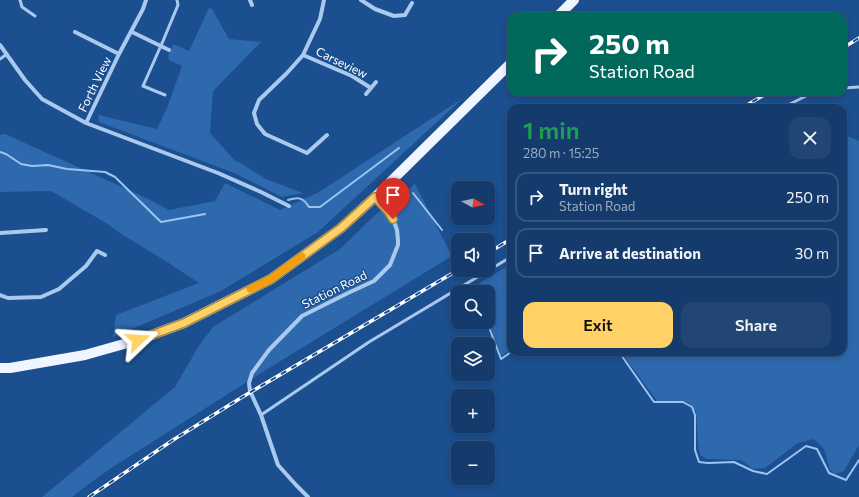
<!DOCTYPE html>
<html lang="en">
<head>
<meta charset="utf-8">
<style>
	body { margin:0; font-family:Commissioner,sans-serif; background:#214673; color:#f1f3f6; height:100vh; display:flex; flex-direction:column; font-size:15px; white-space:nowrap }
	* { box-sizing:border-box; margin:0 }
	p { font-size:13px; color:#9dadc1 }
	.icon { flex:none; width:22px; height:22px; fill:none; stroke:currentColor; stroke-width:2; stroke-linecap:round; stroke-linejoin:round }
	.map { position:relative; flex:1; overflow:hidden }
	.details { position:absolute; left:507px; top:104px; width:340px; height:252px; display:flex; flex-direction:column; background:#143b6b; border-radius:12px; box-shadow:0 2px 6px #0003,0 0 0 1px #33557e }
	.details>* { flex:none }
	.banner { position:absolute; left:507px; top:12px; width:340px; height:84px; border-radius:12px; box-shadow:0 2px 6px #0003,0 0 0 1px #33557e; background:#00695c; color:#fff; overflow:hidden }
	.needle { width:26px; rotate:98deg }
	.tools { position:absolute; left:451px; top:181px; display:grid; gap:8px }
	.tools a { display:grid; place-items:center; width:44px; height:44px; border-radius:8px; background:#143b6b; box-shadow:0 2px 6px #0003,0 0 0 1px #33557e; font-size:20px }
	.pin { position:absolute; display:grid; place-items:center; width:34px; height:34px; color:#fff; margin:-41px -17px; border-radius:50% 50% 50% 0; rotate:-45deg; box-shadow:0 0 4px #0007 }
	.pin .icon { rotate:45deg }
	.me { position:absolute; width:44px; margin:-22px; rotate:70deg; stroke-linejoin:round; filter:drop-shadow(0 0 3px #0008) }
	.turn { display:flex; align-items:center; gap:14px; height:84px; padding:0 16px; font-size:18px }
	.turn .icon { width:52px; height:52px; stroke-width:2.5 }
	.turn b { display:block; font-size:28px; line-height:34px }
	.round { display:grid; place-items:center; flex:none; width:42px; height:42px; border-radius:12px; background:#214673 }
	.overview { display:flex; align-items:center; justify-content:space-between; height:68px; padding:0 16px }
	h1 { font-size:24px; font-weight:600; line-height:30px; color:#1e9e55 }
	.action { display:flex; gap:8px; margin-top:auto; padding:8px 16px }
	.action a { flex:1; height:46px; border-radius:12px; background:#ffd166; color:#111; font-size:16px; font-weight:600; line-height:46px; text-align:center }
	.action a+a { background:#214673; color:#f1f3f6 }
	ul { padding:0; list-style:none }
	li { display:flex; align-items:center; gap:12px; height:50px; margin:0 8px 6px; padding:0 8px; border:2px solid #33557e; border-radius:12px }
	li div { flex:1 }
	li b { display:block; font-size:15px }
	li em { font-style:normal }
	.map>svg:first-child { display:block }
	.green { fill:#2e69ad }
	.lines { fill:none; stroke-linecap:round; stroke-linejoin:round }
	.stream { stroke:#9cc4f0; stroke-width:2 }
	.lane { stroke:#a9c9ee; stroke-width:3 }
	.street { stroke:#a9c9ee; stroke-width:4 }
	.primary { stroke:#f0f6ff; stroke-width:10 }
	.rail-casing { stroke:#fff; stroke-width:3.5 }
	.rail { stroke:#1b4f8f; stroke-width:2; stroke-dasharray:6; stroke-linecap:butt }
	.route-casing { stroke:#a68842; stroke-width:10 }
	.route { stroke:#ffd166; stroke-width:7 }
	.slow { stroke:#f59e0b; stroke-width:7 }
	.labels { text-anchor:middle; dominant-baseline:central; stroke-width:3; stroke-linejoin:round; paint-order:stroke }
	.street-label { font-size:12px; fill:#fff; stroke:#1b4f8f }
</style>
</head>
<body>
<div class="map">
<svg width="859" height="497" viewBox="0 0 859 497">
	<rect width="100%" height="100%" fill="#1b4f8f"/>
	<path class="green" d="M 209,8 L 212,9 L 229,39 L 261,42 L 213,91 L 210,133 L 235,161 L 239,162 L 266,179 L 303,193 L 282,197 L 234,173 L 99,122 L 98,115 L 157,129 L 167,108 L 182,66 L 169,60 L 168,56 L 173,44 L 189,51 Z
		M 463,98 L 318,232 L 221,291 L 113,337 L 116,315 L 199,283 L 164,260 L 123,235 L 106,223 L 51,191 L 0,192 L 0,135 L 5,134 L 144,197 L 169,210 L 215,201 L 225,183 L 280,210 L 319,192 Z
		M 843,134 L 859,141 L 859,445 L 844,471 L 835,474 L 830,470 L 824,449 L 814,439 L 798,443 L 765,468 L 753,469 L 741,460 L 707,459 L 700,455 L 698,444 L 696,412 L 688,402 L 657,401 L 621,352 L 843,352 Z
		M 415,184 L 452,256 L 261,373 L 105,472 L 72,497 L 42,497 L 175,387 L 200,344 L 213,327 L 340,249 L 373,217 Z
		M 511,264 L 511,349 L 501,356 L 488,321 L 488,292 L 477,292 L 475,286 Z"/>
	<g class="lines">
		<path class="stream" d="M 0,152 L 6,154 L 21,164 L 32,166 L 48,165 L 67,169 L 105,172 L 115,177 L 161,222 L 205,214
			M 413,193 L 442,230
			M 288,200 C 298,197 303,197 309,207 L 320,207 L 399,148
			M 473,288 L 475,292
			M 487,322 L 501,359 L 511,352
			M 619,352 L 654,402 L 683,402 L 692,407 L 695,415 L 695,450 L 699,462 L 708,463 L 734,462 L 753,471 L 767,474 L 806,446 L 817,449 L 829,473 L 846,480 L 859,460"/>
		<path class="lane" d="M 20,0 L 22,7 L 35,16
			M 0,59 L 7,54
			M 843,88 L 859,87
			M 165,95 L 143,86 L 163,41 L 178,5 L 177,0
			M 782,108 L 810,94 L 820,92
			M 261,415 L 369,342 L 511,257"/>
		<path class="street" d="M 250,0 L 252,5
			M 324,0 L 320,19 L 303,55 L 287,73 L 259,100 L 254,113 L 257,124 L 265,134 L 307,153 L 327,135
			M 361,0 L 375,9 L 394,16 L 405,15 L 412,3
			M 75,32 L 119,54
			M 132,32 L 169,50
			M 0,45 L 25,80 L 42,99 L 86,123 L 218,173 L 261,192 L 289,206
			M 303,55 L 352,76 L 371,88 L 376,82
			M 366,94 L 371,88
			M 86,123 L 119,54 L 143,9 L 146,0
			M 0,233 L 46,230
			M 0,295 L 8,298 L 41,297 L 59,289 L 86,266 L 97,251 L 105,255
			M 308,497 L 296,485 L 278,465 L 261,415 L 250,391 L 249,383 L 252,373 L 269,350 L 302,316 L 348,293 L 374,281 L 390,265 L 398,245 L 398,240 L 397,230 L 393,219 L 388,211 L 375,197"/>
		<path class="primary" d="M 558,16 L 574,0
			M 0,368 L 10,368 L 85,355 L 138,340 L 184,323 L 271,279 L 341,228 L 375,197 L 511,63"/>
		<defs>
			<path id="rail" d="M 843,48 L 859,38
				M 742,108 L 769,92
				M 488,253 L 511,239
				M 89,497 L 173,440 L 244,396 L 458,270"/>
		</defs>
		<use href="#rail" class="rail-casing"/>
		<use href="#rail" class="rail"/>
	</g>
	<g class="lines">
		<defs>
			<path id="route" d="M 138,340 L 184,323 L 271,279 L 341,228 L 375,197 L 388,211 L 393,219"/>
		</defs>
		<use href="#route" class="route-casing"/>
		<use href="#route" class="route"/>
		<path class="slow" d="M 250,289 L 271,279 L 302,256"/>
	</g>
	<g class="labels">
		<g class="street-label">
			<text transform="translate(342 62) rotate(26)">Carseview</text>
			<text transform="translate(94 84) rotate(-64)">Forth View</text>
			<text transform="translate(334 289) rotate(-26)">Station Road</text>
		</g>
	</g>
</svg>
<div class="tools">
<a><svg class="needle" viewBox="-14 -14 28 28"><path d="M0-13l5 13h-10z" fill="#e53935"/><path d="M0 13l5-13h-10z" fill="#9dadc1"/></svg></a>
<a><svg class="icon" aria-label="sound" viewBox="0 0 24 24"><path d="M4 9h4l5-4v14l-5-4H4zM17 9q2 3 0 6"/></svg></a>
<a><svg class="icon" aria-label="search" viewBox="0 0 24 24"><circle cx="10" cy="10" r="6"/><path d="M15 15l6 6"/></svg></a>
<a><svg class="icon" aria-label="layers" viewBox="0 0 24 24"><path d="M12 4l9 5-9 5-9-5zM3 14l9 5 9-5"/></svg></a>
<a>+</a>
<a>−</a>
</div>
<div class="pin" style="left:393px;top:219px;background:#d93025"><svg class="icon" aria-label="arrive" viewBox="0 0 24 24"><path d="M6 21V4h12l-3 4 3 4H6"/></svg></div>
<svg class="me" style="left:138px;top:340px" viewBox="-20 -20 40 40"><path d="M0-17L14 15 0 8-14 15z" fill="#ffd166" stroke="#fff" stroke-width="4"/></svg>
<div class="banner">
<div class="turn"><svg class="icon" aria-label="right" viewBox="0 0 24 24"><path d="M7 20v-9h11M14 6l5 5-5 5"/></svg><div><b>250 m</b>Station Road</div></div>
</div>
<section class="details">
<div class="overview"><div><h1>1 min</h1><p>280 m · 15:25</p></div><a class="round"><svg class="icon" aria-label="close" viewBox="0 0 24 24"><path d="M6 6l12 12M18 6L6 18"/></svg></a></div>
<ul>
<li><svg class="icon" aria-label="right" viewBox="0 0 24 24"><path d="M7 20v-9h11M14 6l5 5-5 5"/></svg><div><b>Turn right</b><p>Station Road</p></div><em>250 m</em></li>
<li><svg class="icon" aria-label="arrive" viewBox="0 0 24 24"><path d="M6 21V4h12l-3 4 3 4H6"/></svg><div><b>Arrive at destination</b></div><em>30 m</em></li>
</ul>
<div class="action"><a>Exit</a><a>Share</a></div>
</section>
</div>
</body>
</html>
